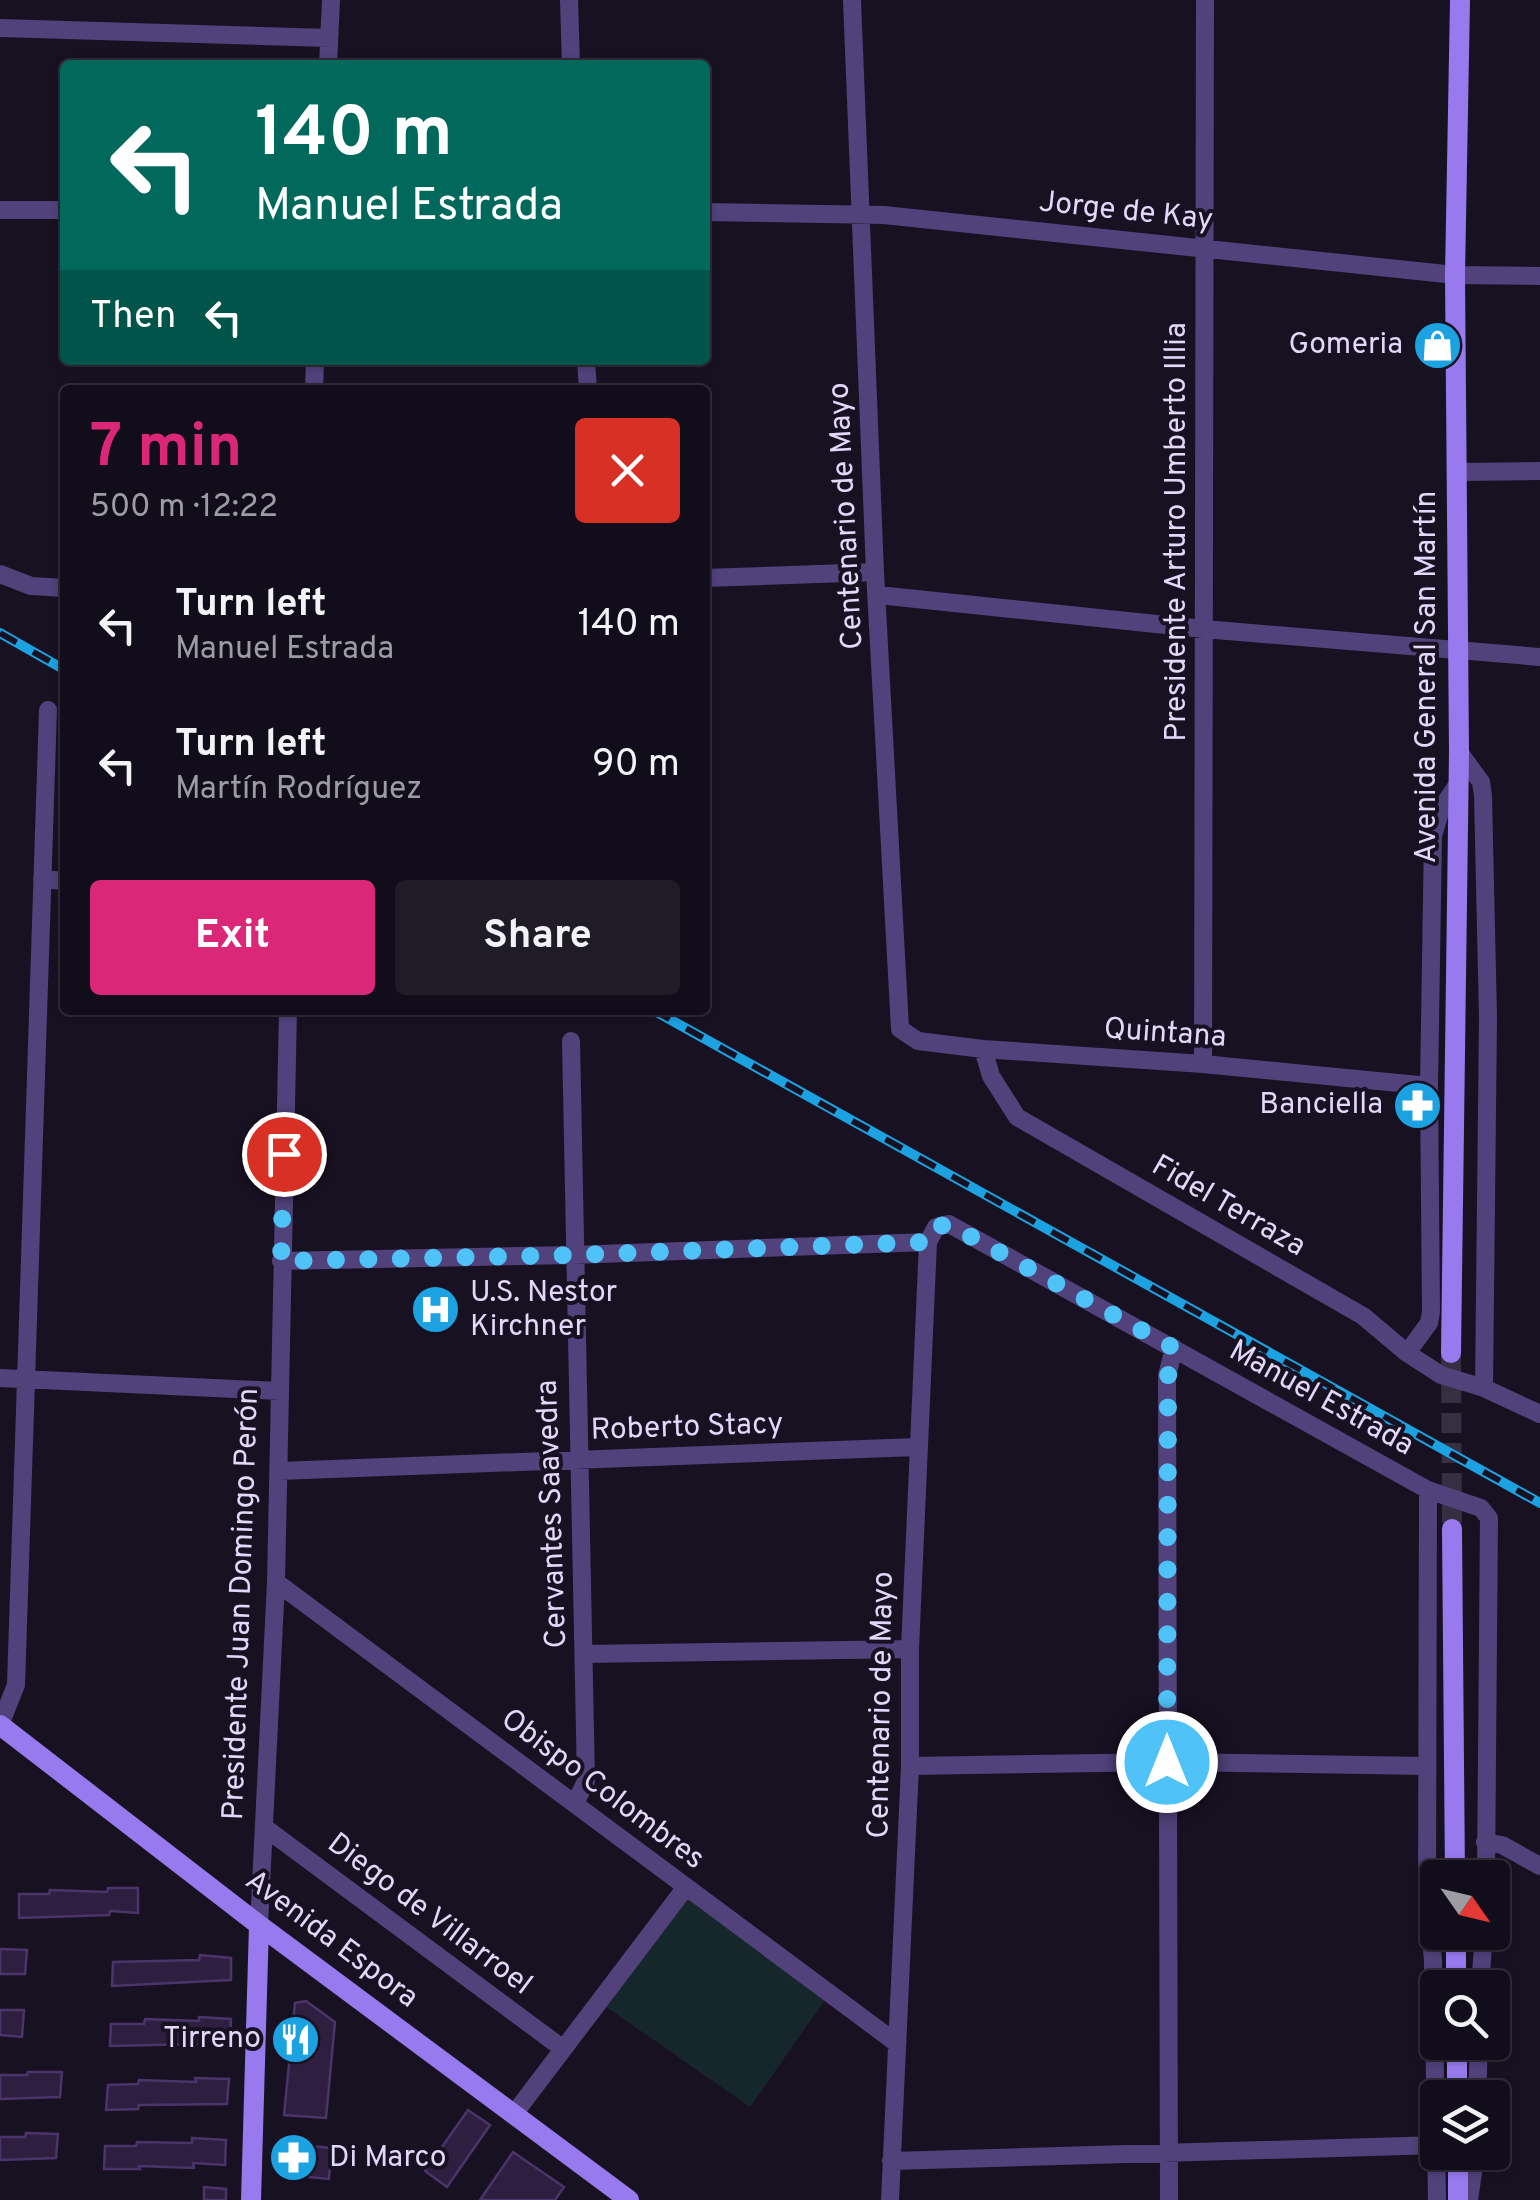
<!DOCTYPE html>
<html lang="en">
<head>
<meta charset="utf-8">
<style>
	body { margin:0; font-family:Overpass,sans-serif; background:#1f1b27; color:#f1f3f6; height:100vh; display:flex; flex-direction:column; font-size:38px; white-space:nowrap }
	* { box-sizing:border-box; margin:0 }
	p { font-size:32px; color:#9c9ca2 }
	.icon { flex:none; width:55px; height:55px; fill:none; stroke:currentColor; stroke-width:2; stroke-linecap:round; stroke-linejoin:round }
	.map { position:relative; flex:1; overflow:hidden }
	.drawer { position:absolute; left:60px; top:385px; width:650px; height:630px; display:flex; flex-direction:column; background:#120d1a; border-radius:10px; box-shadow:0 2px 8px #0004,0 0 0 2px #312d39 }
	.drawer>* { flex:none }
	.banner { position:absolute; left:60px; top:60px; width:650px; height:305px; border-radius:10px; box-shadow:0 2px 8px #0004,0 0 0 2px #312d39; background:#00695c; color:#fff; overflow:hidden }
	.needle { width:65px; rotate:124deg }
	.buttons { position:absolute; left:1420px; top:1860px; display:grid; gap:20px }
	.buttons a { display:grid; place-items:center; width:90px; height:90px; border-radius:10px; background:#120d1a; box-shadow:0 2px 8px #0004,0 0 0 2px #312d39; font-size:50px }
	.pin { position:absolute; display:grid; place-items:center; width:85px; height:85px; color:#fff; margin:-42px; border:5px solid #fff; border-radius:50%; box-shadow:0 2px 10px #0007 }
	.me { position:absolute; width:110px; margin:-55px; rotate:0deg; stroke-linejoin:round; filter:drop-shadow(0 0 8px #0008) }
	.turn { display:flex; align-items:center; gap:35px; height:210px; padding:0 30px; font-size:45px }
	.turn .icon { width:130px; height:130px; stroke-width:2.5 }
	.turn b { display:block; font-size:70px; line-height:85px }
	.then { display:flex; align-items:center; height:95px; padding:0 30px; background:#0003; gap:20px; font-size:38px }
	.round { display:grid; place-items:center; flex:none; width:105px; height:105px; border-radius:10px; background:#1f1b27 }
	.overview { display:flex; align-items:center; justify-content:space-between; height:170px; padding:0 30px }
	h1 { font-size:60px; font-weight:700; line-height:75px; color:#db2777 }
	.cta { display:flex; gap:20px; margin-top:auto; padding:20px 30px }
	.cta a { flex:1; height:115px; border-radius:10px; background:#db2777; color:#fff; font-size:40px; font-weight:700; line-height:115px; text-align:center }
	.cta a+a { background:#1f1b27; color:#f1f3f6 }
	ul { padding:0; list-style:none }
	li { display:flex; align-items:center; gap:30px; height:140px; padding:0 30px }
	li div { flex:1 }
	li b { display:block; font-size:38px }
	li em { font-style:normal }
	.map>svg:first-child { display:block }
	.green { fill:#15272b }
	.building { fill:#2e1f41; stroke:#4b346a; stroke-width:2.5 }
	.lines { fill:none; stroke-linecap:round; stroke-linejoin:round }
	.secondary-tunnel { stroke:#362f42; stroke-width:20; stroke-dasharray:20 10; stroke-linecap:butt }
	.street { stroke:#51427b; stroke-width:18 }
	.secondary { stroke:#977aee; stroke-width:20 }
	.rail-casing { stroke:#1ca1e1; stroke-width:10 }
	.rail { stroke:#181122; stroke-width:6; stroke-dasharray:19; stroke-linecap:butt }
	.route { stroke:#4fc3f7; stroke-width:18; stroke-dasharray:0 32.4 }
	.labels { text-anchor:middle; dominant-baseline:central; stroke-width:8; stroke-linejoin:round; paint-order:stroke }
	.street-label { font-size:30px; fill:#e3d7fa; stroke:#181122 }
	.poi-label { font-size:30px; fill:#e3d7fa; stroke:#181122; text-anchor:end }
</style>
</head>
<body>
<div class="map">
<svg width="1540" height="2200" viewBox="0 0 1540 2200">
	<rect width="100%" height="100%" fill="#181122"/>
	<path class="green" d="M 689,1899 L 825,2000 L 750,2107 L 602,2004 Z"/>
	<path class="building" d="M 108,1888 L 138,1888 L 138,1913 L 110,1911 L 109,1915 L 19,1918 L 19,1894 L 49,1894 L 50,1890 L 107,1892 Z
		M 0,1949 L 27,1950 L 25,1974 L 0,1974 Z
		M 200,1955 L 231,1958 L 231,1980 L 112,1986 L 113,1962 L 199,1960 Z
		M 306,2001 L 335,2022 L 326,2118 L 284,2115 L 295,2003 Z
		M 0,2010 L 24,2010 L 22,2037 L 0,2035 Z
		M 199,2017 L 231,2019 L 230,2043 L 199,2040 L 199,2044 L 110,2046 L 111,2024 L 144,2024 L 145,2019 L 199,2021 Z
		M 28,2072 L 62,2072 L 60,2097 L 0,2099 L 0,2075 L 27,2075 Z
		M 195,2078 L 229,2079 L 227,2104 L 139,2105 L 138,2109 L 106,2110 L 108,2085 L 138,2084 L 139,2080 L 196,2082 Z
		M 468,2110 L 490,2125 L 447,2187 L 425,2171 Z
		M 26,2133 L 58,2134 L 56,2158 L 0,2160 L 0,2137 L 25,2137 Z
		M 192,2138 L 226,2140 L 225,2165 L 193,2163 L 194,2168 L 139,2166 L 140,2169 L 104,2169 L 105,2146 L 136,2146 L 137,2142 L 192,2143 Z
		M 290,2144 L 331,2148 L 329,2179 L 288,2175 Z
		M 513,2152 L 564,2187 L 555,2200 L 480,2200 Z
		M 204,2187 L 226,2189 L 226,2200 L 204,2200 Z"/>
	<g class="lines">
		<path class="secondary-tunnel" d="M 1451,1353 L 1452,1529"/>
		<path class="street" d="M 569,0 L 571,65
			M 852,0 L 875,572 L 900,1029 L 918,1041 L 983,1049 L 1203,1064 L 1429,1086
			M 0,28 L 329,38
			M 328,65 L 331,0
			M 0,210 L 65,210
			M 705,212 L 884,215 L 1455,275 L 1540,276
			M 586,360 L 588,390
			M 314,390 L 315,360
			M 1458,472 L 1540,471
			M 0,574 L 31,586 L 65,588
			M 705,578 L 875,572
			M 878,595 L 1204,629 L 1540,657
			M 1459,752 L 1481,782 L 1483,796 L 1488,1017 L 1484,1388
			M 42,879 L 65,881
			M 571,1041 L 586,1781 L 575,1804
			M 983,1049 L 991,1076 L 1017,1117 L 1363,1316 L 1407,1353 L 1441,1375 L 1484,1388 L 1540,1414
			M 1203,1064 L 1205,0
			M 281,1261 L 573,1255 L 928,1242
			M 1407,1353 L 1429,1323 L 1431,1312 L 1429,1086 L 1433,836 L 1441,809 L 1459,782
			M 0,1378 L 280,1391
			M 279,1471 L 917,1447
			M 1428,1490 L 1427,1890 L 1433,1961 L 1437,2200
			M 276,1582 L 895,2042
			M 585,1654 L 910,1649
			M 0,1725 L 16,1685 L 48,710
			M 910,1766 L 1167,1762 L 1427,1766
			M 264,1827 L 562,2048
			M 1485,1842 L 1502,1845 L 1540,1866
			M 259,1925 L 276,1582 L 288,1010
			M 1480,1988 L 1484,1932
			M 1477,2098 L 1479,2042
			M 514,2114 L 686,1887
			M 891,2161 L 1438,2145
			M 890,2200 L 910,1766 L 910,1649 L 928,1242 L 936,1227 L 949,1224 L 1428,1490 L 1481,1508 L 1489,1518 L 1486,1878
			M 1169,2200 L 1167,1376 L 1174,1348
			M 1469,2200 L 1476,2152"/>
		<path class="secondary" d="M 1451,1353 L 1459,752 L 1455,275 L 1460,0
			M 1452,1529 L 1455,1878
			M 0,1725 L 259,1925 L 629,2200
			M 1456,1932 L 1456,1988
			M 1457,2042 L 1457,2098
			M 1458,2152 L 1458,2200
			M 251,2200 L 259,1925"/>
		<defs>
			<path id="rail" d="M 0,633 L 65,670
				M 653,1010 L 1540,1503"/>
		</defs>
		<use href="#rail" class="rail-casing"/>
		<use href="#rail" class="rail"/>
	</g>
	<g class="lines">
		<path class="route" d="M 284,1154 L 281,1261 L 573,1255 L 928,1242 L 936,1227 L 948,1224 L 1174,1348 L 1168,1376 L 1167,1762"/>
	</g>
	<defs>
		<symbol id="shop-disc" viewBox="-11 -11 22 22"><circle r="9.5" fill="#1ca1e1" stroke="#181122"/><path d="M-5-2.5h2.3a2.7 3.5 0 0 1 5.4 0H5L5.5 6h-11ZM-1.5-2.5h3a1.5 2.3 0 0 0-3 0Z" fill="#fff"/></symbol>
		<symbol id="pharmacy-disc" viewBox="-11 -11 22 22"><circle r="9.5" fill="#1ca1e1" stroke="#181122"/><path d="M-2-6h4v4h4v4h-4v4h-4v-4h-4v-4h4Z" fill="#fff"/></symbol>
		<symbol id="hospital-disc" viewBox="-11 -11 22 22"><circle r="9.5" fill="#1ca1e1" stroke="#181122"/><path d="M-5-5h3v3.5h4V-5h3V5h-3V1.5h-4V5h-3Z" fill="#fff"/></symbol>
		<symbol id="restaurant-disc" viewBox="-11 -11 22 22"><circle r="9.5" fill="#1ca1e1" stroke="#181122"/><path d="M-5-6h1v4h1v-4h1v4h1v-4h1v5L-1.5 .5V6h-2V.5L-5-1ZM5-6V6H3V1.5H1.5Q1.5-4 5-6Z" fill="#fff"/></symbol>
	</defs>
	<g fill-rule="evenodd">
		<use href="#shop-disc" x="1410" y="318" width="55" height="55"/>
		<use href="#pharmacy-disc" x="1390" y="1078" width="55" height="55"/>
		<use href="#hospital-disc" x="408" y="1282" width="55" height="55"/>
		<use href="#restaurant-disc" x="268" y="2012" width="55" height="55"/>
		<use href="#pharmacy-disc" x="266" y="2130" width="55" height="55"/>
	</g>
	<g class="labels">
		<g class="street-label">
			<text transform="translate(1126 212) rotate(6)">Jorge de Kay</text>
			<text transform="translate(847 516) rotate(-93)">Centenario de Mayo</text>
			<text transform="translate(1177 532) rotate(-90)">Presidente Arturo Umberto Illia</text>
			<text transform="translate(1427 677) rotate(-90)">Avenida General San Martín</text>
			<text transform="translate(1165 1034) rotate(4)">Quintana</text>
			<text transform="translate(1228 1207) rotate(30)">Fidel Terraza</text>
			<text transform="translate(1321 1399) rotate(29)">Manuel Estrada</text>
			<text transform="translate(687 1428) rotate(-2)">Roberto Stacy</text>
			<text transform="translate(553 1514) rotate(-92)">Cervantes Saavedra</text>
			<text transform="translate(242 1604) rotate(-88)">Presidente Juan Domingo Perón</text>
			<text transform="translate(882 1705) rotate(-89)">Centenario de Mayo</text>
			<text transform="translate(602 1790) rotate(37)">Obispo Colombres</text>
			<text transform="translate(429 1915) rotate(37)">Diego de Villarroel</text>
			<text transform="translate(331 1940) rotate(37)">Avenida Espora</text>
		</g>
		<g class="poi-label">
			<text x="1403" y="345">Gomeria</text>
			<text x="1383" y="1105">Banciella</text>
			<text x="470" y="1293" text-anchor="start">U.S. Nestor<tspan x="470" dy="34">Kirchner</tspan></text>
			<text x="261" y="2039">Tirreno</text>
			<text x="329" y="2158" text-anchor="start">Di Marco</text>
		</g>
	</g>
</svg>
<div class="buttons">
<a><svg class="needle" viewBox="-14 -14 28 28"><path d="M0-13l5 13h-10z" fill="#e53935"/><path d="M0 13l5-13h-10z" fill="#9c9ca2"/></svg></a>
<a><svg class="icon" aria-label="search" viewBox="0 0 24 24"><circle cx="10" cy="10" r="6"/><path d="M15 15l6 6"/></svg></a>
<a><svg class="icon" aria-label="layers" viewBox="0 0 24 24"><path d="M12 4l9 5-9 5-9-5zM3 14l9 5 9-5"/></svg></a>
</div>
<div class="pin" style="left:284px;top:1154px;background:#d93025"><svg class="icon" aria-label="arrive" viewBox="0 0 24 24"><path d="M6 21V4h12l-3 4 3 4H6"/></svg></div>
<svg class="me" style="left:1167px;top:1762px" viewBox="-20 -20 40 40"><circle r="17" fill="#4fc3f7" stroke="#fff" stroke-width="3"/><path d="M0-11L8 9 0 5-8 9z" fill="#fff"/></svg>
<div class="banner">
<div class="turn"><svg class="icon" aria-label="left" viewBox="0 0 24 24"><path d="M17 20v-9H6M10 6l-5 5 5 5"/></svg><div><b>140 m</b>Manuel Estrada</div></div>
<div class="then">Then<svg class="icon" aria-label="left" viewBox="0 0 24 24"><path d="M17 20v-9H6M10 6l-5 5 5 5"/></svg></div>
</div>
<section class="drawer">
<div class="overview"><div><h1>7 min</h1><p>500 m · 12:22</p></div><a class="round" style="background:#d93025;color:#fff"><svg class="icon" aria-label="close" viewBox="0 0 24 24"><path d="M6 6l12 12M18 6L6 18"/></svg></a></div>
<ul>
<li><svg class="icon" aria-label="left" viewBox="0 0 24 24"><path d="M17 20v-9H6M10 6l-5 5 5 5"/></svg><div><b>Turn left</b><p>Manuel Estrada</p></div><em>140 m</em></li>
<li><svg class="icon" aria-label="left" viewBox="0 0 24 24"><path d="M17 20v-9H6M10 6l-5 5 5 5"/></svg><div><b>Turn left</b><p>Martín Rodríguez</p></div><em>90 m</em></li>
</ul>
<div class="cta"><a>Exit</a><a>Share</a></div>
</section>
</div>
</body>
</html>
